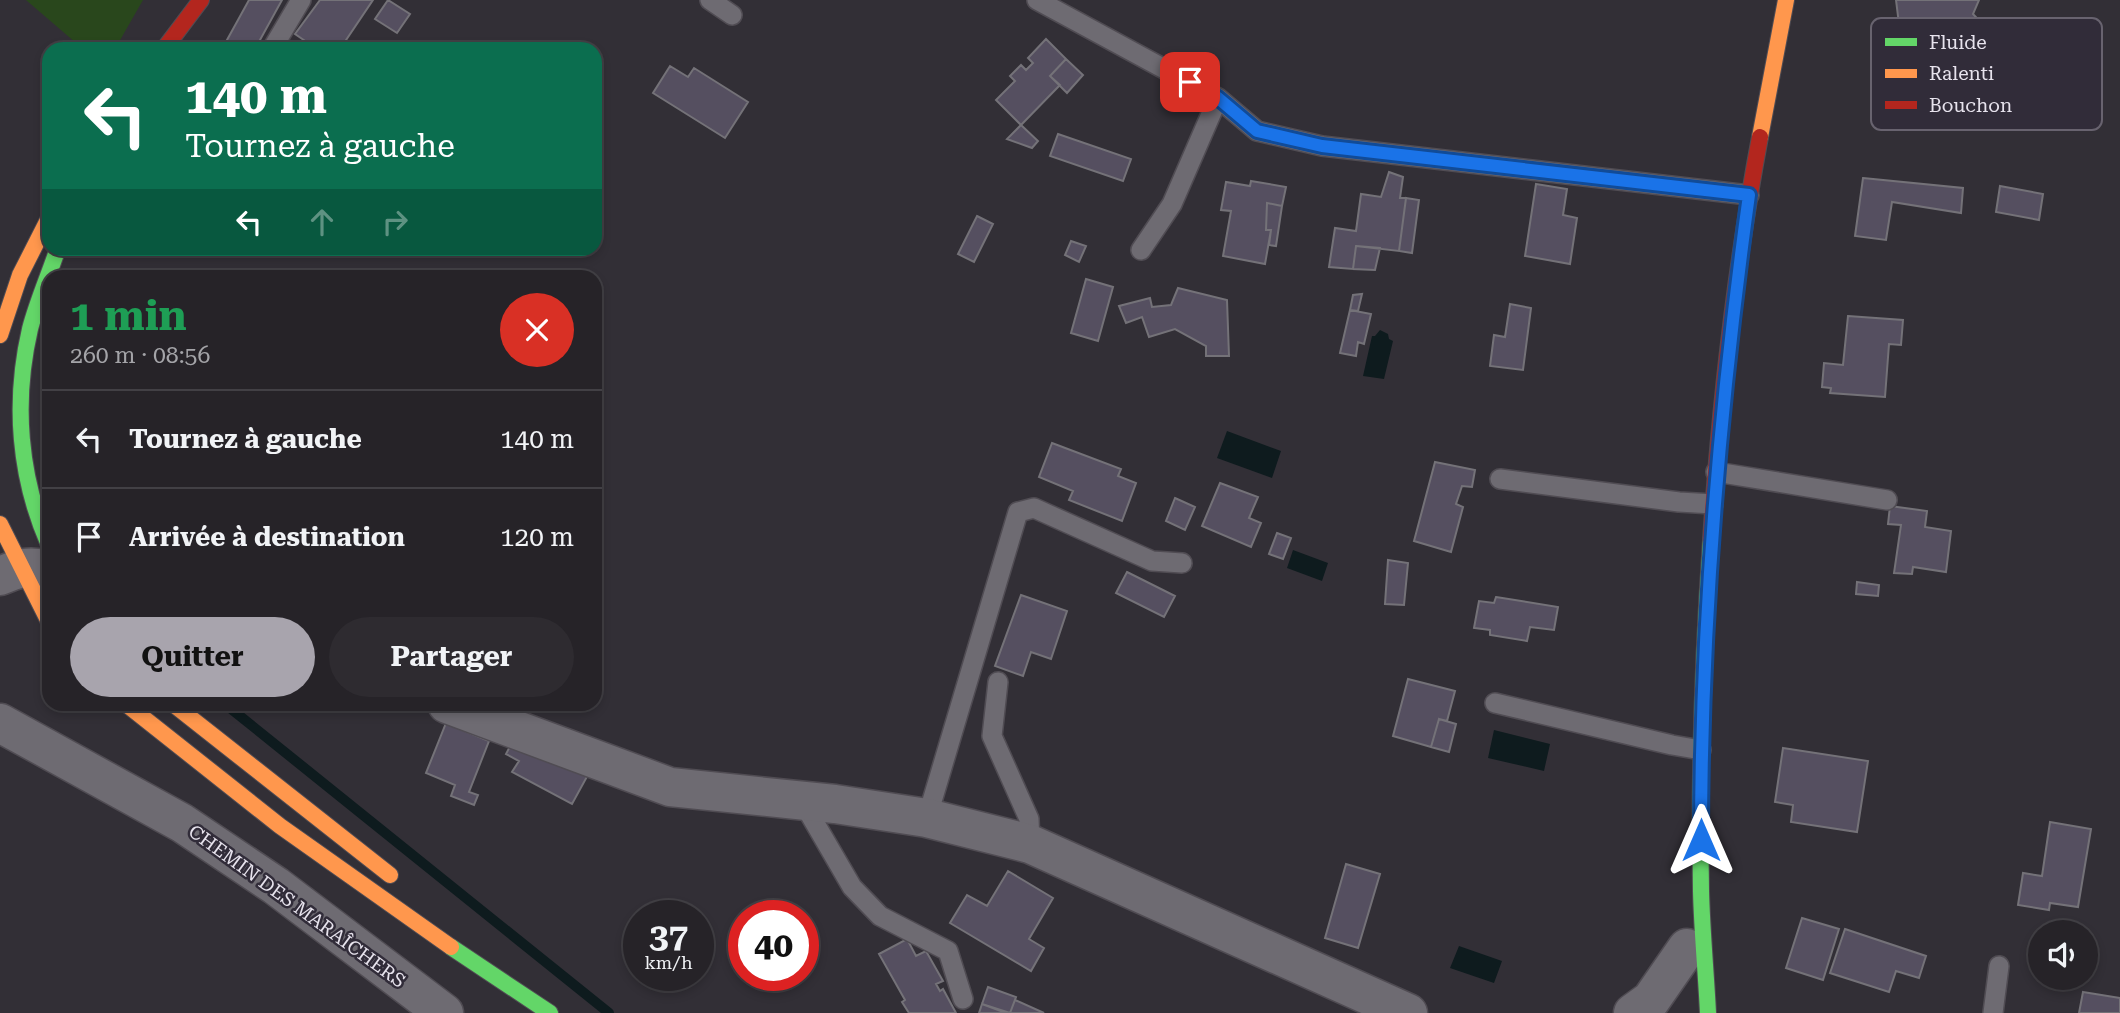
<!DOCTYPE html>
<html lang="fr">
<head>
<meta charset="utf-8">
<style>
	body { margin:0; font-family:"Roboto Serif",serif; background:#2e2b30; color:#f1f3f6; height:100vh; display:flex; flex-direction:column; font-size:26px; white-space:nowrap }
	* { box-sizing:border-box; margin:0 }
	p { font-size:23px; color:#a4a4a8 }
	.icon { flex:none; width:38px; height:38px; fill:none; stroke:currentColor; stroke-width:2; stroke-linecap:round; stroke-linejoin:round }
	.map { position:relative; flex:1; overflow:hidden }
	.drawer { position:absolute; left:42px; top:270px; width:560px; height:441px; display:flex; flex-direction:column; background:#262328; border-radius:21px; box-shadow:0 4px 10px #0003,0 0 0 2px #424045 }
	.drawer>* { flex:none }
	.top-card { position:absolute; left:42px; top:42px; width:560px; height:214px; border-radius:21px; box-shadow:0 4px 10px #0003,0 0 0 2px #424045; background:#0b6e4f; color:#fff; overflow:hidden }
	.tools { position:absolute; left:2028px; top:920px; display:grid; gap:14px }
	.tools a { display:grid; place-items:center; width:70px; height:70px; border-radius:50%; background:#262328; box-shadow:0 4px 10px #0003,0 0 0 2px #424045; font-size:35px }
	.speed { position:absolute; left:623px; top:900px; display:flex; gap:14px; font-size:35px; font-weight:700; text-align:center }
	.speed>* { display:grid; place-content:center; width:91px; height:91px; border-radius:50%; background:#262328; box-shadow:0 4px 10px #0003,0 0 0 2px #424045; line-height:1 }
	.speed small { font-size:18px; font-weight:400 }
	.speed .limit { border:10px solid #d22; background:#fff; color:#111 }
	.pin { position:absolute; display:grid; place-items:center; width:60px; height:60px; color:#fff; margin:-30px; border-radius:14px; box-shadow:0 4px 10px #0006 }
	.me { position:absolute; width:77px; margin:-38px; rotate:0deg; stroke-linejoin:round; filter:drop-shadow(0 0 5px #0008) }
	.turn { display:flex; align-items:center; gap:24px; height:147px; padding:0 28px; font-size:32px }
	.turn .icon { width:91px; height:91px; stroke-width:2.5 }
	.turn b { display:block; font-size:49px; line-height:60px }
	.lanes { display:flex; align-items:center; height:66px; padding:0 28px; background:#0003; justify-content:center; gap:35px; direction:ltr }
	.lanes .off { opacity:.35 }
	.round { display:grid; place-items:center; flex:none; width:74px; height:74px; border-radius:37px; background:#2e2b30 }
	.headline { display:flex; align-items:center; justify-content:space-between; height:119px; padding:0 28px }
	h1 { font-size:42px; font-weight:700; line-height:52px; color:#1e9e55 }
	.primary-button { display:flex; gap:14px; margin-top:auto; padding:14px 28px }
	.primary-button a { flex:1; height:80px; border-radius:42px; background:#a8a4ad; color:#111; font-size:28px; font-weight:700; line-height:80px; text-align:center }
	.primary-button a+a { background:#2e2b30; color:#f1f3f6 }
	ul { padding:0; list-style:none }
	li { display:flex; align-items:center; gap:21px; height:98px; padding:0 28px; border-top:2px solid #424045 }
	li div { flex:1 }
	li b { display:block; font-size:26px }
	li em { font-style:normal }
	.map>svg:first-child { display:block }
	.green { fill:#29471c }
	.water { fill:#0e1b1e }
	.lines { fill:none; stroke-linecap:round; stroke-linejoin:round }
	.stream { stroke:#0e1b1e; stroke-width:10 }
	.building { fill:#554f60; stroke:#747278; stroke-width:2 }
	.lane-casing { stroke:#504c53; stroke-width:22 }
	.street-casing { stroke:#504c53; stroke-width:41 }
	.fast-casing { stroke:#504c53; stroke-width:18 }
	.slow-casing { stroke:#504c53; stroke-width:18 }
	.jam-casing { stroke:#504c53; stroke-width:18 }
	.lane { stroke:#6e6b72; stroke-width:19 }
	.street { stroke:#6e6b72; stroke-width:38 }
	.fast { stroke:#63d668; stroke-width:16 }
	.slow { stroke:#ff974d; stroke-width:16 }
	.jam { stroke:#b3261e; stroke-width:16 }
	.route-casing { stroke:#114b97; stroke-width:18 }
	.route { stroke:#1a73e8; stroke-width:12 }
	.labels { text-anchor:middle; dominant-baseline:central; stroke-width:5; stroke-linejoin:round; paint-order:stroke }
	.street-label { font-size:19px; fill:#e7e3ed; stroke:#312c39 }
	.key { fill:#312c39; stroke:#68636f; stroke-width:2 }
	.key-label { font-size:19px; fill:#e7e3ed }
</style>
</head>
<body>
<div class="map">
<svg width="2120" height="1013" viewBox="0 0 2120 1013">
	<rect width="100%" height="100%" fill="#322f36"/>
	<path class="green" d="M 26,0 L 143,0 L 115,49 L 83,49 Z"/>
	<path class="water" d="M 1380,330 L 1388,334 L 1389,339 L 1393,341 L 1384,379 L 1363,376 L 1372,336 L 1375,336 Z
		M 1227,431 L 1281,451 L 1272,478 L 1217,458 Z
		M 1293,550 L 1328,563 L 1322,581 L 1287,568 Z
		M 1494,730 L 1550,744 L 1544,771 L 1488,758 Z
		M 1459,946 L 1502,961 L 1494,983 L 1450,968 Z"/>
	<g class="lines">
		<path class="stream" d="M 225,704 L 609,1013"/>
	</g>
	<path class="building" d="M 249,0 L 282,0 L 255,49 L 222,49 Z
		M 320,0 L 373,0 L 340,49 L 317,49 L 295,34 Z
		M 388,0 L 410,14 L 397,33 L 375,19 Z
		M 1896,0 L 1979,0 L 1973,14 L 1987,29 L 1958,59 L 1919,21 L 1899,24 Z
		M 1046,39 L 1066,59 L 1050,76 L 1060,85 L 1021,125 L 996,100 L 1015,81 L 1010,76 L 1021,65 L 1026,70 L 1033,63 L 1028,58 Z
		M 1066,59 L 1083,75 L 1067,93 L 1050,76 Z
		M 670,66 L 688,77 L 694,68 L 748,102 L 725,138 L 653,93 Z
		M 1021,125 L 1038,141 L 1032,148 L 1007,139 Z
		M 1058,134 L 1131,159 L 1123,181 L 1050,156 Z
		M 1389,172 L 1403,177 L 1400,198 L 1406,198 L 1399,251 L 1356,246 L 1353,269 L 1329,267 L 1335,228 L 1356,231 L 1361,194 L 1381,197 Z
		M 1863,178 L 1963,188 L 1961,213 L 1892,202 L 1886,240 L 1855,236 Z
		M 1251,181 L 1286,187 L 1282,206 L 1267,203 L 1266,230 L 1271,230 L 1265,264 L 1223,256 L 1231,211 L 1221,210 L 1226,182 L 1250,186 Z
		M 1536,184 L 1567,189 L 1563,215 L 1577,218 L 1570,264 L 1525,256 Z
		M 2000,186 L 2043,194 L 2039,220 L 1996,212 Z
		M 1406,198 L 1419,200 L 1412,253 L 1399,251 Z
		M 1267,203 L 1282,206 L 1276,246 L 1269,245 L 1271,230 L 1266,230 Z
		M 977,216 L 993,224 L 974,262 L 958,254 Z
		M 1071,241 L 1086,246 L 1079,262 L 1065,255 Z
		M 1356,246 L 1380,248 L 1375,270 L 1353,269 Z
		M 1086,279 L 1113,287 L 1098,341 L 1071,333 Z
		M 1178,288 L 1227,300 L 1229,356 L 1206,356 L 1206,346 L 1175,329 L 1149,337 L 1142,317 L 1126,323 L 1119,306 L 1150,298 L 1152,307 L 1171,305 Z
		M 1362,294 L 1358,311 L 1350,310 L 1353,295 Z
		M 1510,304 L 1531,308 L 1523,370 L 1490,366 L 1494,335 L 1505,337 Z
		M 1350,310 L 1371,314 L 1364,344 L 1358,342 L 1356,356 L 1340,353 Z
		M 1848,316 L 1903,320 L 1901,345 L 1889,344 L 1885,397 L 1830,393 L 1831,388 L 1822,387 L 1824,363 L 1843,365 Z
		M 1052,443 L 1121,469 L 1118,476 L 1136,483 L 1122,521 L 1069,500 L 1073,491 L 1039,477 Z
		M 1435,462 L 1475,470 L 1472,487 L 1462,486 L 1456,504 L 1463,507 L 1451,552 L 1414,541 Z
		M 1220,483 L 1258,497 L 1249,518 L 1261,523 L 1251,547 L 1202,526 Z
		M 1175,498 L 1195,507 L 1185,530 L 1166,521 Z
		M 1890,506 L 1927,511 L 1925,527 L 1951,531 L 1946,572 L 1913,567 L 1912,574 L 1894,573 L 1901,525 L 1888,524 Z
		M 1277,533 L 1291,538 L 1283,559 L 1269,554 Z
		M 1388,560 L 1408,563 L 1404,605 L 1385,604 Z
		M 1127,572 L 1175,596 L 1164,617 L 1116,593 Z
		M 1857,582 L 1879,585 L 1878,596 L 1856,594 Z
		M 1021,595 L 1067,611 L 1051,659 L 1031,652 L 1023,676 L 995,666 Z
		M 1496,597 L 1558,607 L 1554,630 L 1530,627 L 1527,641 L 1490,635 L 1490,630 L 1474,628 L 1479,601 L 1494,603 Z
		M 1408,679 L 1455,691 L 1447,721 L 1439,719 L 1431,747 L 1393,736 Z
		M 1439,719 L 1456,724 L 1449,752 L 1431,747 Z
		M 446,723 L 489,741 L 469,792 L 478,795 L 474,805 L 451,796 L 455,785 L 426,773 Z
		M 516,735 L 589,773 L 572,804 L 512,772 L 519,761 L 506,754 Z
		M 1783,748 L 1868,761 L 1857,832 L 1791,822 L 1793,805 L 1775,802 Z
		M 2050,822 L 2091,829 L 2078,907 L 2050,903 L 2049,910 L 2018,905 L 2023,873 L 2042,876 Z
		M 1346,864 L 1380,874 L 1358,948 L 1325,938 Z
		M 1008,871 L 1053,898 L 1029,939 L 1044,948 L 1031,971 L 950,923 L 967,895 L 987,906 Z
		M 1802,918 L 1839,929 L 1823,980 L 1786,968 Z
		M 1845,929 L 1926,956 L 1919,978 L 1896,971 L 1889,992 L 1830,973 Z
		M 907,939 L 916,956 L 926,951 L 943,981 L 936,984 L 940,991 L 943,989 L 956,1013 L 909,1013 L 902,1002 L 905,1000 L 879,954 Z
		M 988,987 L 1016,997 L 1010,1013 L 982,1004 Z
		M 2083,992 L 2120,998 L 2120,1013 L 2079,1013 Z
		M 1015,1000 L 1044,1013 L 1010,1013 Z
		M 982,1004 L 1006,1013 L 979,1013 Z"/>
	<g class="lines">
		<defs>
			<path id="lane" d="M 710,0 L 732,15
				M 1037,0 L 1218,98 L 1257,131 L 1322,146 L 1749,195
				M 272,49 L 301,0
				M 1141,250 L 1172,204 L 1218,98
				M 1716,472 L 1887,500
				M 1500,479 L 1679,502 L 1713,504
				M 998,682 L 992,736 L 1029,819 L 1030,844
				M 1495,703 L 1672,745 L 1701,750
				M 802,801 L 852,887 L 880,916 L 948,951 L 963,999
				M 927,818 L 1018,512 L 1034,508 L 1152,561 L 1182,563
				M 1993,1013 L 1999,966"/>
			<path id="street" d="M 0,576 C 18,568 29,565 49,570
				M 447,704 L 670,787 L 835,804 L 927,818 L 1030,844 L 1408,1013
				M 0,723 L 182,823 L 276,886 L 444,1013
				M 1633,1013 L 1651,1000 L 1687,948"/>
			<path id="fast" d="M 49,545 C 19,477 13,402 30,329 C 37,302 49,275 58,248
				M 451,947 L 550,1013
				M 1708,1013 C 1706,972 1702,932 1701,891 C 1699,774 1703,657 1711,540"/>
			<path id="slow" d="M 1760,137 L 1786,0
				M 0,335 L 20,275 L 49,218
				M 0,524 L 49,622
				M 126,704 L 280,826 L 451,947
				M 173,704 L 390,875"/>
			<path id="jam" d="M 164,49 L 201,0
				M 1711,540 C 1720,405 1735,270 1760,137"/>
		</defs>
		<use href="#lane" class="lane-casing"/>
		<use href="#street" class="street-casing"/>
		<use href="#fast" class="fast-casing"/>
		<use href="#slow" class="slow-casing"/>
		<use href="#jam" class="jam-casing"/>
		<use href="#lane" class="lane"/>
		<use href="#street" class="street"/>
		<use href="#fast" class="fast"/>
		<use href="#slow" class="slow"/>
		<use href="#jam" class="jam"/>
	</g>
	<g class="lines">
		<defs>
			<path id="route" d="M 1190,82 L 1218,98 L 1257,131 L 1322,146 L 1749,195 C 1719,411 1701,622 1701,840"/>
		</defs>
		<use href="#route" class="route-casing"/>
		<use href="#route" class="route"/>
	</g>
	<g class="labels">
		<g class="street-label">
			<text transform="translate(297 906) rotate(36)">CHEMIN DES MARAÎCHERS</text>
		</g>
	</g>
	<rect x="1871" y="18" width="231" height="112" rx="10" class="key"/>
	<rect x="1885" y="38" width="32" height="8" fill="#63d668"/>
	<rect x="1885" y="69" width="32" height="9" fill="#ff974d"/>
	<rect x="1885" y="101" width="32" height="8" fill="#b3261e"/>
	<g class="key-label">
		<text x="1929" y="49">Fluide</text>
		<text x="1929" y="80">Ralenti</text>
		<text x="1929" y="112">Bouchon</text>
	</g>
</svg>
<div class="tools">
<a><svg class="icon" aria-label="sound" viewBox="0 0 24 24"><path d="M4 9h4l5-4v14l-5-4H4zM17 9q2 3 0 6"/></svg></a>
</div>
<div class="speed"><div>37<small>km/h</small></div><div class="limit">40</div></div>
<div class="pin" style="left:1190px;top:82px;background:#d93025"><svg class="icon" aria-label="arrive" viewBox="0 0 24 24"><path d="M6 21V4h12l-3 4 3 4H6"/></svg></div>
<svg class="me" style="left:1701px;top:840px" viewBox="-20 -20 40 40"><path d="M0-17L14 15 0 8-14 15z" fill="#1a73e8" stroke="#fff" stroke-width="4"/></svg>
<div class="top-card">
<div class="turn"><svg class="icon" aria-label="left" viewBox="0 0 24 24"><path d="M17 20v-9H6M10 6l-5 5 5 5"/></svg><div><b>140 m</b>Tournez à gauche</div></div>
<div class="lanes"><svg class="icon" aria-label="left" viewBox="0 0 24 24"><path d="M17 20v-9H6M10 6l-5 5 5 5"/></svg><svg class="icon off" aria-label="ahead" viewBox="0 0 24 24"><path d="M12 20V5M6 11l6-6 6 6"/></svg><svg class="icon off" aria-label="right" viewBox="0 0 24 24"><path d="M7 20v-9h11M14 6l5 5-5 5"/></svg></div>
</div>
<section class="drawer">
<div class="headline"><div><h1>1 min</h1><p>260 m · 08:56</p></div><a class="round" style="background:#d93025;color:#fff"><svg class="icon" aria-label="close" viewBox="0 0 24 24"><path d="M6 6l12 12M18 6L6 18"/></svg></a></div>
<ul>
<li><svg class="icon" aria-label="left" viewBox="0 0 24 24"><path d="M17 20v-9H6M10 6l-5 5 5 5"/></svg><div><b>Tournez à gauche</b></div><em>140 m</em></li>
<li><svg class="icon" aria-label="arrive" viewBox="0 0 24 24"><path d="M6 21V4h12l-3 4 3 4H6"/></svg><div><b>Arrivée à destination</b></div><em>120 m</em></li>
</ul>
<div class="primary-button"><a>Quitter</a><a>Partager</a></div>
</section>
</div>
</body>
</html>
